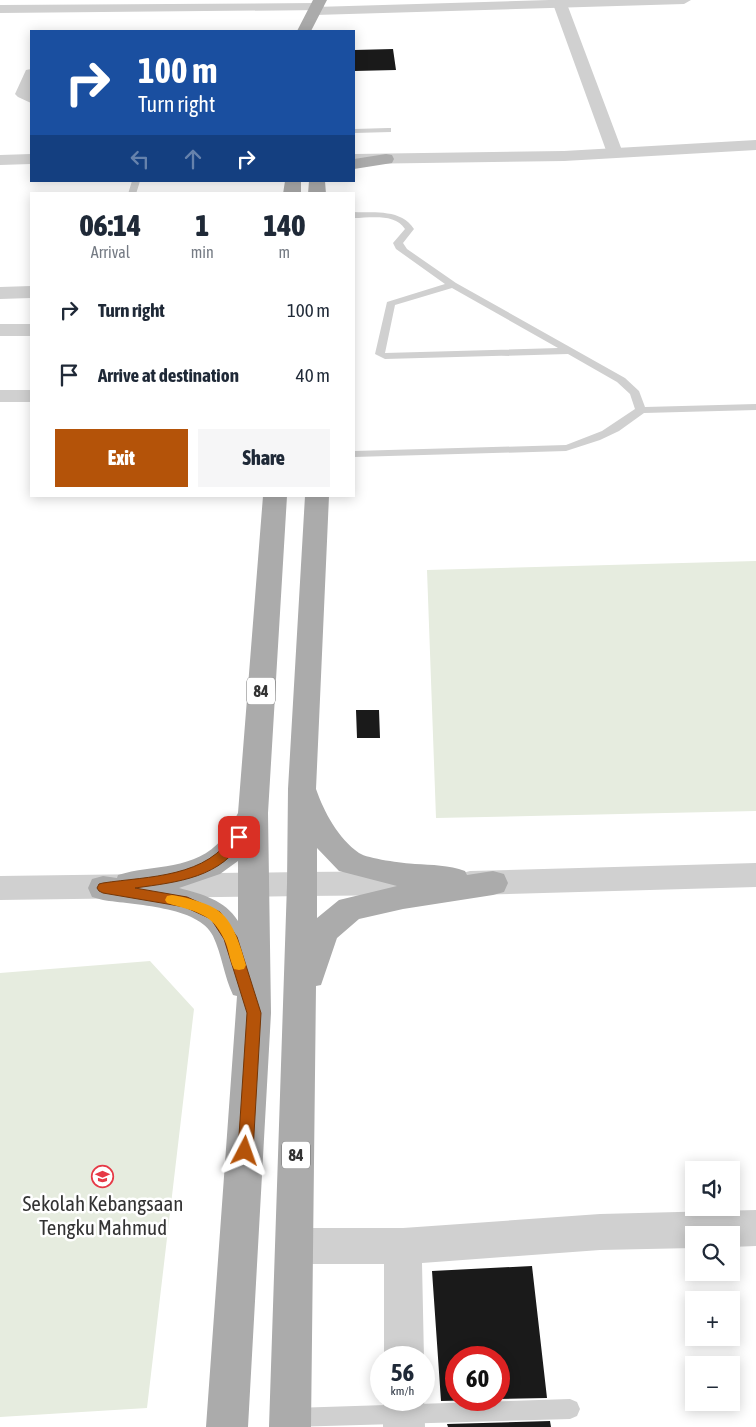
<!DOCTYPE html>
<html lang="en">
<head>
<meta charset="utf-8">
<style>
	body { margin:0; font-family:"Asap Condensed",sans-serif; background:#f6f6f7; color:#1f2937; height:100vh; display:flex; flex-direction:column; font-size:19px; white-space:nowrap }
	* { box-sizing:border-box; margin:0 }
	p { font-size:16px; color:#747a83 }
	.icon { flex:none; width:28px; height:28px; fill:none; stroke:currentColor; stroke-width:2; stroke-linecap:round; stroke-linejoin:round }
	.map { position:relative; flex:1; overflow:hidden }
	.sheet { position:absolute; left:30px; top:192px; width:325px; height:305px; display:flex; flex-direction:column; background:#fff; border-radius:0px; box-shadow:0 2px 12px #0003 }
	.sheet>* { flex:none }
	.guide { position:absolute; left:30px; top:30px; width:325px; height:152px; border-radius:0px; box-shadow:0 2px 12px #0003; background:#1a4fa0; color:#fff; overflow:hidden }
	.tools { position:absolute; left:685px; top:1161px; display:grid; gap:10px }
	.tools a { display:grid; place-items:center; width:55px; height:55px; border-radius:0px; background:#fff; box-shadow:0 2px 12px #0003; font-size:25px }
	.speed { position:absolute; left:370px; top:1346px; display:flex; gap:10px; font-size:25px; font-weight:700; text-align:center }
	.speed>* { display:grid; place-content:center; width:65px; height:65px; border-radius:50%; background:#fff; box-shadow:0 2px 12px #0003; line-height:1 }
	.speed small { font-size:12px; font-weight:400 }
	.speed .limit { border:8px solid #d22; background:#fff; color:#111 }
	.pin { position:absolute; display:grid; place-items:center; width:42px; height:42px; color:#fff; margin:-21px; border-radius:10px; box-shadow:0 2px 8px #0006 }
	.me { position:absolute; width:55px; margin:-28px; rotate:4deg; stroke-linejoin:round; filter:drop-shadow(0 0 4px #0008) }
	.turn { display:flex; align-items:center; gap:18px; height:105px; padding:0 25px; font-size:22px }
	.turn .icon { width:65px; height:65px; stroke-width:2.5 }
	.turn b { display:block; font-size:35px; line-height:42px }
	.lanes { display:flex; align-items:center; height:48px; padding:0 25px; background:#0003; justify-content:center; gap:25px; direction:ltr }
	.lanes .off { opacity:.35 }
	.eta { display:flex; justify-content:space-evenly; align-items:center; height:85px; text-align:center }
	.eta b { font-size:30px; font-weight:800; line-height:35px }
	.primary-button { display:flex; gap:10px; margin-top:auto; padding:10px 25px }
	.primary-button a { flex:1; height:58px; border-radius:0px; background:#b45309; color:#fff; font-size:20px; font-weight:800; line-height:58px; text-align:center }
	.primary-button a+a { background:#f6f6f7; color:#1f2937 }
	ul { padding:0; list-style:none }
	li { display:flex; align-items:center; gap:15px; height:65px; padding:0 25px }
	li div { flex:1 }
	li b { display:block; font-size:19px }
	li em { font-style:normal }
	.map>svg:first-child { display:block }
	.green { fill:#e6ecdf }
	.building { fill:#1a1a1a }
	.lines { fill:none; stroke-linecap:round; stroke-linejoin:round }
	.service { fill:#d0d0d0; fill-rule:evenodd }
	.minor { fill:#d0d0d0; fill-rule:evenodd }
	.tertiary { fill:#d0d0d0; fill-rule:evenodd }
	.primary { fill:#ababab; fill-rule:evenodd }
	.route { fill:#b45309; stroke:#753606 }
	.slow { fill:#f59e0b }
	.labels { text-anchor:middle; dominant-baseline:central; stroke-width:5; stroke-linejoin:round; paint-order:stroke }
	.shield { fill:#fff; stroke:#707070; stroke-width:1 }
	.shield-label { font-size:16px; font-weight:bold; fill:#333 }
	.near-poi-label { font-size:21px; fill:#333; stroke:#fff }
</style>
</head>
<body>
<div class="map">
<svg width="756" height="1427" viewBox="0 0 756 1427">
	<rect width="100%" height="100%" fill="#fff"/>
	<path class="green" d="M 756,561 L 756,811 L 436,818 L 427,570 Z
		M 150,961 L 194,1009 L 147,1408 L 0,1417 L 0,973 Z"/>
	<path class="building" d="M 393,49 L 396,70 L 354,71 L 354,50 Z
		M 356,710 L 379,710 L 380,738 L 357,738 Z
		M 532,1266 L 547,1398 L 499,1399 L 499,1358 L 456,1358 L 456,1400 L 481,1400 L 441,1401 L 432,1271 Z
		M 550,1421 L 551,1427 L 448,1427 L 447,1424 Z"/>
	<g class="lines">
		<path class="service" d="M 388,128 L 391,128 L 391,132 L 354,133 L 354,129 Z
			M 132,181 L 140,181 L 136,194 L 128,194 Z
			M 354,212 C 376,213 401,209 414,229 L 403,243 L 407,249 L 456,283 L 625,378 L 639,391 L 645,407 L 756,404 L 756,410 L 644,413 L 619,431 L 600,440 L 566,451 L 354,457 L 354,451 L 566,445 L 602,431 L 635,409 L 630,394 L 617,382 L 568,354 L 385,359 L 375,354 L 387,302 L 445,284 L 396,249 L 393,243 L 405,229 C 395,213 370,218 354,218 ZM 452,288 L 558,348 L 385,353 L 395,305 Z
			M 570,1399 L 577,1402 L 580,1409 L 577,1416 L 570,1419 L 290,1427 L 286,1425 L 283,1418 L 286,1411 L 293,1408 Z"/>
		<path class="minor" d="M 560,0 L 567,4 L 623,153 L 621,156 L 609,156 L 607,153 L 553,4 Z
			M 317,3 L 322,4 L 324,7 L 322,10 L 0,13 L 0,5 Z
			M 31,69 L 31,103 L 18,97 L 15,94 L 26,70 Z
			M 31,286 L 31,298 L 0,299 L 0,287 Z
			M 0,324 L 31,324 L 31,336 L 0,336 Z
			M 0,390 L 31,390 L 31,402 L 0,402 Z
			M 302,872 L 313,875 L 317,884 L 313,893 L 302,896 L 0,900 L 0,876 Z
			M 756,1210 L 756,1246 L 731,1247 L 731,1235 L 694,1235 L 694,1248 L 600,1250 L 422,1263 L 424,1358 L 424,1359 L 384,1358 L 384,1264 L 294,1264 L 281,1259 L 275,1246 L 281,1233 L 294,1228 L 403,1228 L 600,1214 Z
			M 424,1398 L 425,1427 L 383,1427 L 383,1400 L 424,1400 Z"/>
		<path class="tertiary" d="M 549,0 L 691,0 L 684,4 L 315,15 L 308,11 L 315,7 Z
			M 756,140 L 756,150 L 564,161 L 354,164 L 354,154 L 564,151 Z
			M 31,154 L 31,164 L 0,165 L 0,155 Z
			M 756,863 L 756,887 L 470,895 L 459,892 L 455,883 L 459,874 L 470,871 Z
			M 425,871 L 436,874 L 440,883 L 436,892 L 425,895 L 302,896 L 291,893 L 287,884 L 291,875 L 302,872 Z"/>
		<path class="primary" d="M 313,0 L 327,0 L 311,31 L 297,31 Z
			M 386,154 L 392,155 L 394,159 L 392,163 L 354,169 L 354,159 Z
			M 285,181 L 301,181 L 301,194 L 283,194 Z
			M 309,181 L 325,181 L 326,194 L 308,194 Z
			M 263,496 L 287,496 L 268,813 L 271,1013 L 248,1427 L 206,1427 L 237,996 L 233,995 C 224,976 222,955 213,936 C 199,906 133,905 103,900 L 92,897 L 88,888 L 92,879 L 103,876 L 117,878 L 118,875 C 153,864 196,871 222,839 C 229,832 233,822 238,813 ZM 238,861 L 238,921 C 225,900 202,894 179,888 L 220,874 Z
			M 305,496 L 329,496 L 316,789 C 324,812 338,838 359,853 C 368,859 403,863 415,864 C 432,865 449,865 465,871 L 467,875 L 493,871 L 504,874 L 508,883 L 504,892 L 493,895 L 403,909 L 359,919 L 337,938 L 321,985 L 316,986 L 311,1427 L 269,1427 L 287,884 L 288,789 ZM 317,848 L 339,871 L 397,886 L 339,900 L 317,918 Z"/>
	</g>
	<path class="route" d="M 239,832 L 243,833 L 245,837 C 222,878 178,882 135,888 L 187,897 L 220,912 L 237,937 L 261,1013 L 253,1151 L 250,1156 L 245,1158 L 240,1156 L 238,1151 L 247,1013 L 224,939 L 211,919 L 185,907 L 103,893 L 99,891 L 97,888 L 99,884 L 103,883 C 149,876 208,878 234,833 Z"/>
	<path class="slow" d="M 172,895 C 186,897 209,903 220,912 C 234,923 241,948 246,965 L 244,969 L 239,970 L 234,969 C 229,959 229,948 224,939 C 212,912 192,911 167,903 L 165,900 L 167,896 Z"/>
	<defs>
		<symbol id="school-ring" viewBox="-11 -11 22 22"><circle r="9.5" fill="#fff" stroke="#e63946" stroke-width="1.5"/><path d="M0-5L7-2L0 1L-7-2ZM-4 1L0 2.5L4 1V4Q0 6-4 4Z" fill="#e63946"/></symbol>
	</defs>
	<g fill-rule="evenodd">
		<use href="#school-ring" x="90" y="1164" width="25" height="25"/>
	</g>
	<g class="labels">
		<g class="shield">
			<rect x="247" y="677.5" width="28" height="27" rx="4"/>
			<rect x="282" y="1141.5" width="28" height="27" rx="4"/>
		</g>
		<g class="shield-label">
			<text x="261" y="691">84</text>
			<text x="296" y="1155">84</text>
		</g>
		<g class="near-poi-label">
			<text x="103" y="1203">Sekolah Kebangsaan<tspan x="103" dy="24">Tengku Mahmud</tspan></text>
		</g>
	</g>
</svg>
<div class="tools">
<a><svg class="icon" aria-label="sound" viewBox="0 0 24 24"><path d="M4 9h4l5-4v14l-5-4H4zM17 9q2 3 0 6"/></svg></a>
<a><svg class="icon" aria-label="search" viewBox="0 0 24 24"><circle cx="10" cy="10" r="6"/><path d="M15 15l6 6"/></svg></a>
<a>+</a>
<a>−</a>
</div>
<div class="speed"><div>56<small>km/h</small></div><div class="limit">60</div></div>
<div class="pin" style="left:239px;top:837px;background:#d93025"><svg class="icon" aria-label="arrive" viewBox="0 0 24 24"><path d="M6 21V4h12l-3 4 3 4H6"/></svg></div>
<svg class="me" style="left:245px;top:1151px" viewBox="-20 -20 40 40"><path d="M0-17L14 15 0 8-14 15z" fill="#b45309" stroke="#fff" stroke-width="4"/></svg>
<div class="guide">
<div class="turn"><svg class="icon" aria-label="right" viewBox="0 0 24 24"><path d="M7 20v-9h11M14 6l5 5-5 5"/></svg><div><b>100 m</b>Turn right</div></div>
<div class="lanes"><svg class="icon off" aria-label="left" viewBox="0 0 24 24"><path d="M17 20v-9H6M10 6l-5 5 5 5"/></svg><svg class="icon off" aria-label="ahead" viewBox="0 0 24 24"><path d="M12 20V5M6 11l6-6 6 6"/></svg><svg class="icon" aria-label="right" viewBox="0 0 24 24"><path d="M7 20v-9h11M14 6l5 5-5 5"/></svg></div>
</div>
<section class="sheet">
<div class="eta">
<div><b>06:14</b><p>Arrival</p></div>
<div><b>1</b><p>min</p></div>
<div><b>140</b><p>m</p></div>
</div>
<ul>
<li><svg class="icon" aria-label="right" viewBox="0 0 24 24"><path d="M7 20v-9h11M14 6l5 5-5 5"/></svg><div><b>Turn right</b></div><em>100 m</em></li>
<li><svg class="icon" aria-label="arrive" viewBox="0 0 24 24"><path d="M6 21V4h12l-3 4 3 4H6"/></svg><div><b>Arrive at destination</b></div><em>40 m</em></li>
</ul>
<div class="primary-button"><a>Exit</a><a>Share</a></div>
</section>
</div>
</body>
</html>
